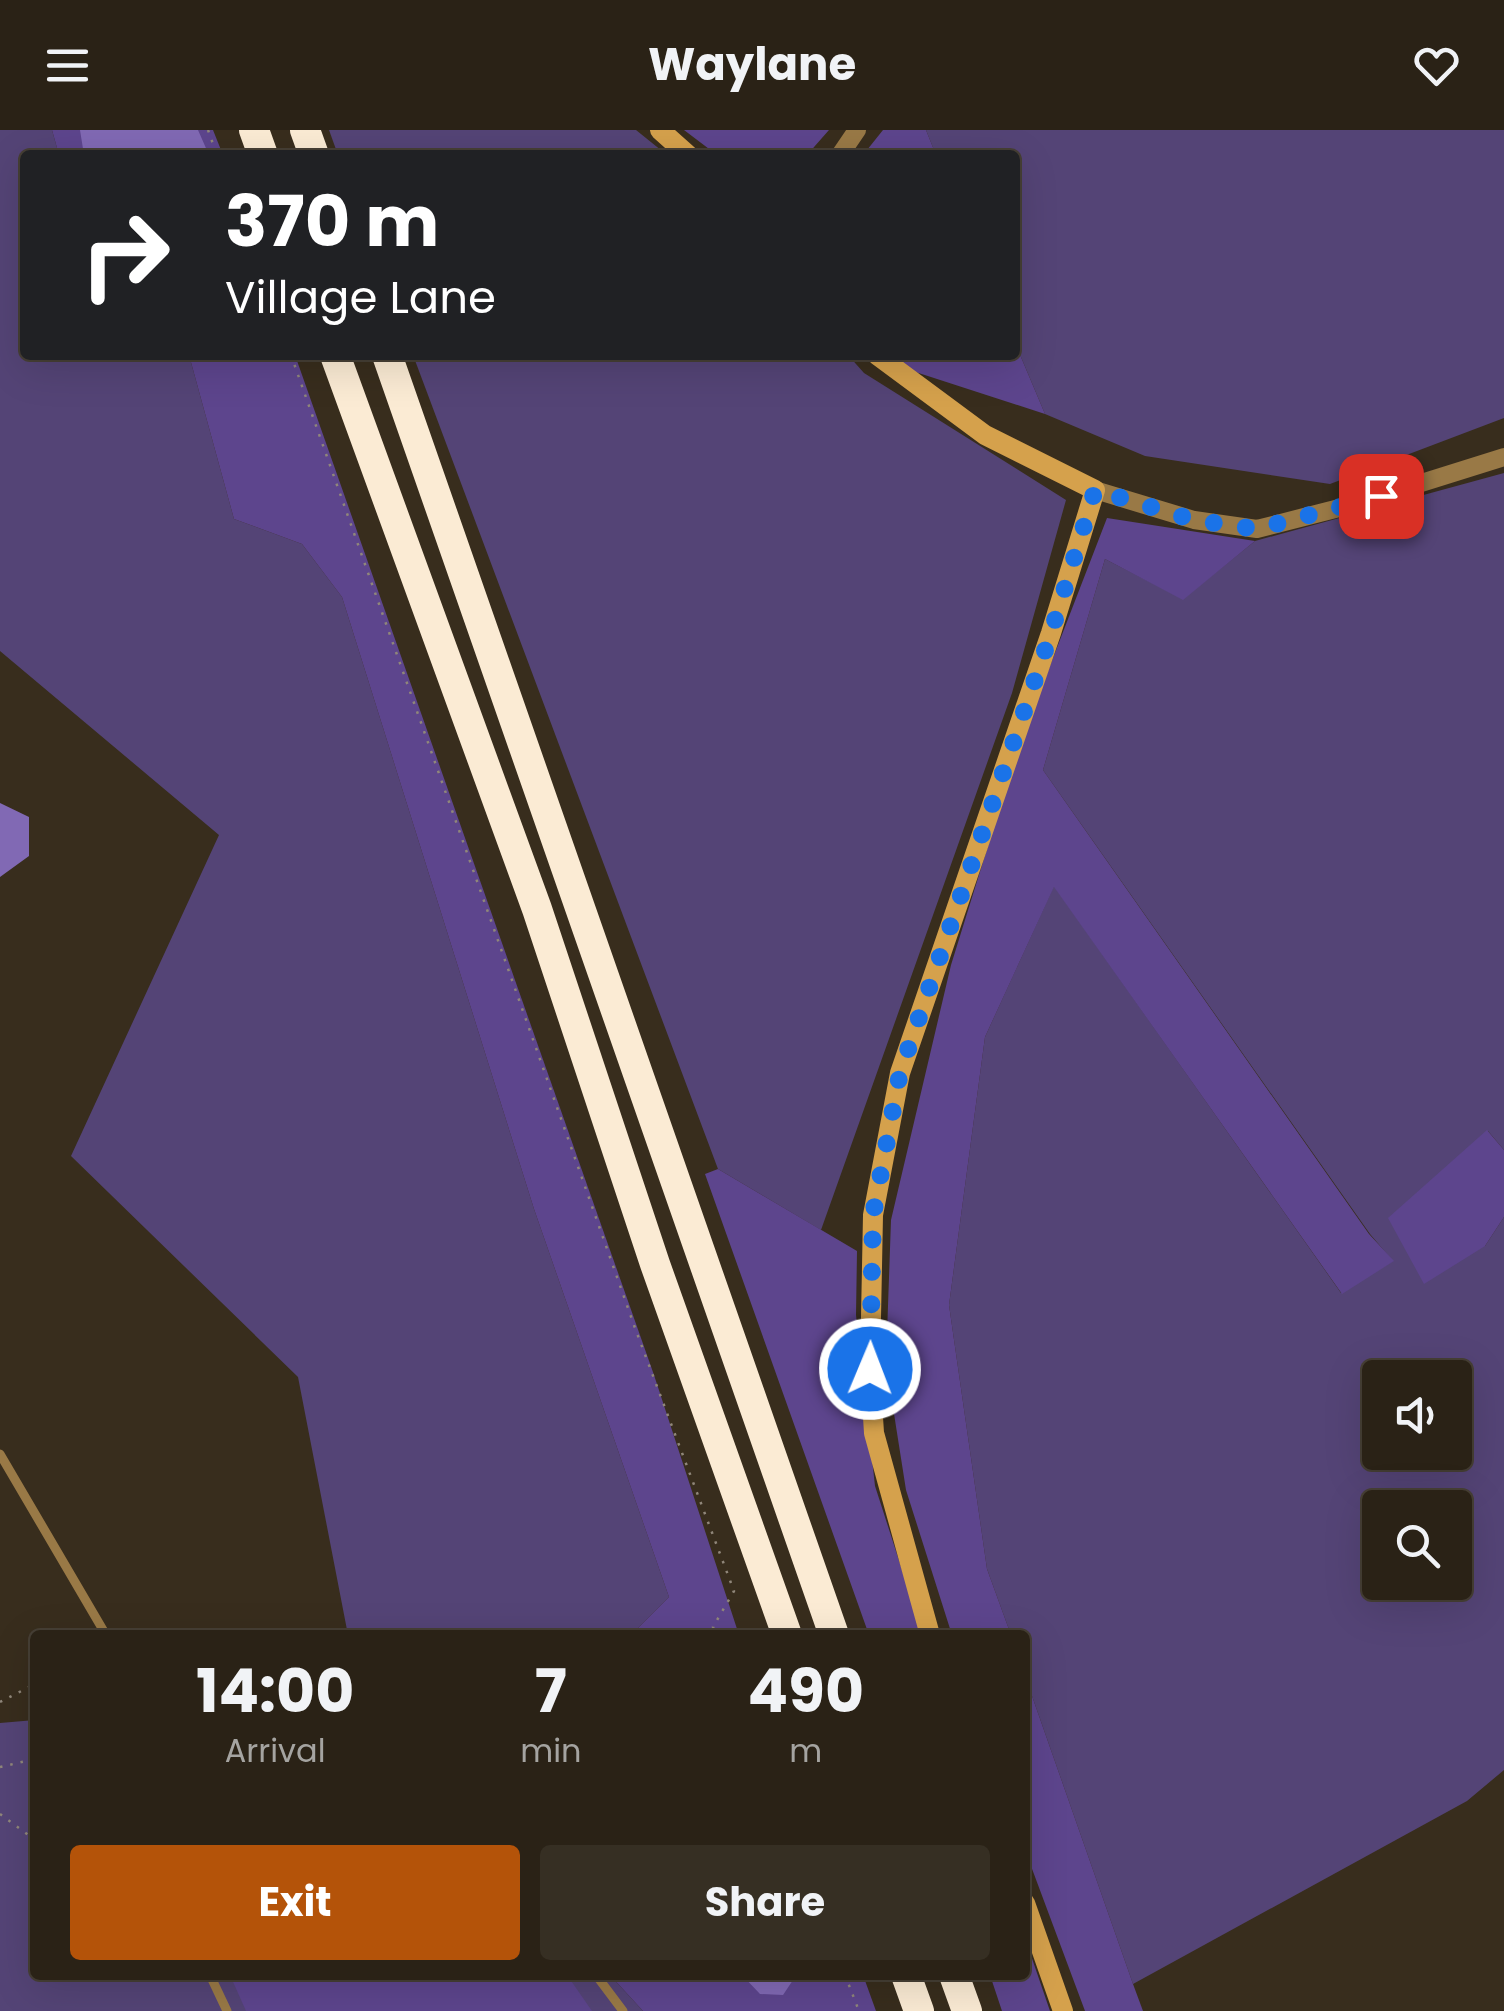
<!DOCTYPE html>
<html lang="en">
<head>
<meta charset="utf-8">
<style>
	body { margin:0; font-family:Poppins,sans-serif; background:#362f23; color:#f1f3f6; height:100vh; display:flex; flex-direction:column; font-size:38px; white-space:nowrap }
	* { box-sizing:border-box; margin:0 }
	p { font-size:32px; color:#a5a4a1 }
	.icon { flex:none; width:55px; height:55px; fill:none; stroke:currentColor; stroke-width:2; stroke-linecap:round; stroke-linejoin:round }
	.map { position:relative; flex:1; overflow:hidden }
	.drawer { position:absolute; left:30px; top:1500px; width:1000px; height:350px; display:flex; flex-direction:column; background:#2a2216; border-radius:10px; box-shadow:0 10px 40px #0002,0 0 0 2px #463f35 }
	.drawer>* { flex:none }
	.top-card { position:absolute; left:20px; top:20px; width:1000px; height:210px; border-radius:10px; box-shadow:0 10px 40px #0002,0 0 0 2px #463f35; background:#202124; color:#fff; overflow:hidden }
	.controls { position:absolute; left:1362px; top:1230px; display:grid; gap:20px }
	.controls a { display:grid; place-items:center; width:110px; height:110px; border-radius:10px; background:#2a2216; box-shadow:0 10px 40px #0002,0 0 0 2px #463f35; font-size:50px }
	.pin { position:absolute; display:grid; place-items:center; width:85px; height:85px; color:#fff; margin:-42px; border-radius:20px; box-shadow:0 5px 15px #0006 }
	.me { position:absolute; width:110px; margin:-55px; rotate:1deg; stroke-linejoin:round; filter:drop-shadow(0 0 8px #0008) }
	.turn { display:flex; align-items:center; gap:35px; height:210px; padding:0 40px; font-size:45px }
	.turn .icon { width:130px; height:130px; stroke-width:2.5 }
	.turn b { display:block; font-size:70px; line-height:85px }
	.eta { display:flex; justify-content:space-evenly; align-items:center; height:170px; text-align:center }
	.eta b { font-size:60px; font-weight:700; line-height:70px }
	.primary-button { display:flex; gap:20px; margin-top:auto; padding:20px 40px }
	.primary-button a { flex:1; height:115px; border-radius:10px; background:#b45309; color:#fff; font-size:40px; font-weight:700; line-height:115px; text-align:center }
	.primary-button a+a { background:#362f23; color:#f1f3f6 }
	header { display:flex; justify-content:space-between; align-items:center; height:130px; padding:0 40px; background:#2a2216; font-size:45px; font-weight:700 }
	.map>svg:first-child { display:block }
	.green { fill:#544476; fill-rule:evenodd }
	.forest { fill:#5d458d }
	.water { fill:#8169b4 }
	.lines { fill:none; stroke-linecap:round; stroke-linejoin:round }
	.path { stroke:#90877a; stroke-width:2.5; stroke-dasharray:2.5 8; stroke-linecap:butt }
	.lane { stroke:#997946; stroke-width:9 }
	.street { stroke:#997946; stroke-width:18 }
	.secondary { stroke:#d5a14c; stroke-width:20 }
	.highway { stroke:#fbebd4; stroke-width:30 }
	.route { stroke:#1a73e8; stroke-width:18; stroke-dasharray:0 32.4 }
</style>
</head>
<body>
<header><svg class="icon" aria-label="menu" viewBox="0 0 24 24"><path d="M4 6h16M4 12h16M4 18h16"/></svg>Waylane<svg class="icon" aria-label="heart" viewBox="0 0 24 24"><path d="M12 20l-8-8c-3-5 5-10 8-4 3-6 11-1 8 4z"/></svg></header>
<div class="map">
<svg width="1504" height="1881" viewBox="0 0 1504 1881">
	<rect width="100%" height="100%" fill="#382d1d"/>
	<path class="green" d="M 0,0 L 52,0 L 59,25 L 25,25 L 25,225 L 189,225 L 234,389 L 302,414 L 342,467 L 534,1079 L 669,1467 L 631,1505 L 348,1505 L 298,1247 L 71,1026 L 219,705 L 0,521 Z
		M 329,0 L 636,0 L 667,25 L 338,25 Z
		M 926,0 L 1504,0 L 1504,288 L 1330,354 L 1145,326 L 1045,284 L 1015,213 L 1015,25 L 936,25 Z
		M 413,225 L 848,225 L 864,243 L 1066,370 L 1012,563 L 821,1100 L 718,1039 Z
		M 1504,343 L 1504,1020 L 1488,1001 L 1485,1116 L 1504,1087 L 1504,1640 L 1467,1671 L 1133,1854 L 1025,1546 L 1025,1505 L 1011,1505 L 987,1439 L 949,1175 L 985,907 L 1054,756 L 1341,1163 L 1393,1131 L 1370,1104 L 1043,640 L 1105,429 L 1183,469 L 1255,411 ZM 1380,1248 L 1455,1248 L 1455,1322 L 1380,1322 ZM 1380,1378 L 1455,1378 L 1455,1452 L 1380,1452 Z
		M 35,1590 L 35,1845 L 610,1845 L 643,1881 L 0,1881 L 0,1593 Z"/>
	<path class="forest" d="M 52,0 L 213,0 L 223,25 L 59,25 Z
		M 684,0 L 829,0 L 807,25 L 717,25 Z
		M 883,0 L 926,0 L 936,25 L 863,25 Z
		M 1015,213 L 1045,284 L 897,236 L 888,225 L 1015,225 Z
		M 189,225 L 295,225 L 654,1245 L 739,1505 L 631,1505 L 669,1467 L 534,1079 L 342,467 L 302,414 L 234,389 Z
		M 1107,388 L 1255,411 L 1183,470 L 1105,429 L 1043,640 L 1369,1104 L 1394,1131 L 1342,1164 L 1054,757 L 985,907 L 949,1175 L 987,1439 L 1011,1505 L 952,1505 L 906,1360 L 886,1233 L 891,1090 L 951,835 L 1019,616 Z
		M 1487,1000 L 1504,1020 L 1504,1087 L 1485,1116 L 1424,1154 L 1388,1088 Z
		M 718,1039 L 857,1121 L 856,1185 L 875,1356 L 923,1505 L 869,1505 L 705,1044 Z
		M 1025,1546 L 1133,1854 L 1143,1881 L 1085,1881 L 1025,1720 Z
		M 1025,1808 L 1050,1881 L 1002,1881 L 990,1845 L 1025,1845 Z
		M 230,1845 L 567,1845 L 592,1881 L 246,1881 Z
		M 610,1845 L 863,1845 L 876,1881 L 643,1881 Z"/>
	<path class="water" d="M 80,0 L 198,0 L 209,25 L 84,25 Z
		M 0,673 L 29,687 L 29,726 L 0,747 Z
		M 742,1845 L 794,1845 L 795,1847 L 783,1865 L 760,1864 Z"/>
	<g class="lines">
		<path class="path" d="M 208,0 L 217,25
			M 291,225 L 635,1198 L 734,1461 L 713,1497 L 716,1505
			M 0,1572 L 35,1554
			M 0,1637 L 35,1629
			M 0,1684 L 35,1710
			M 845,1845 L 859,1881"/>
		<path class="lane" d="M 0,1324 L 106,1505
			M 210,1845 L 227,1881
			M 596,1845 L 623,1881"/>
		<path class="street" d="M 840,25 L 857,0
			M 1095,360 L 1194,390 L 1257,399 L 1351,375 L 1504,327"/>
		<path class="secondary" d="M 660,0 L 688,25
			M 877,225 L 985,305 L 1095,360 L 1051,503 L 900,943 L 873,1085 L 870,1239 L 874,1303 L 930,1505
			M 1025,1773 L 1063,1881"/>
		<path class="highway" d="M 254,0 L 263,25
			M 305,0 L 314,25
			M 335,225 L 537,779 L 655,1134 L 787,1505
			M 387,225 L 834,1505
			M 906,1845 L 919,1881
			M 954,1845 L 967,1881"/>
	</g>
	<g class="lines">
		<path class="route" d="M 870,1239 L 873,1085 L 900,943 L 1051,503 L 1095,360 L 1194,390 L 1257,399 L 1381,366"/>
	</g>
</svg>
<div class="controls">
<a><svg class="icon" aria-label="sound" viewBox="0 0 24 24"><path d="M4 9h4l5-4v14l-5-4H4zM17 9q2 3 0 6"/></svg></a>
<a><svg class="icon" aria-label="search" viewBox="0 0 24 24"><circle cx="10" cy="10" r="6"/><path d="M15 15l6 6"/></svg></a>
</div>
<div class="pin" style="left:1381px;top:366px;background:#d93025"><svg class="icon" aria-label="arrive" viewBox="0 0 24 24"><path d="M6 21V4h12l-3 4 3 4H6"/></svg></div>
<svg class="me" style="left:870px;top:1239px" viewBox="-20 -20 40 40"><circle r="17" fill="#1a73e8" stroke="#fff" stroke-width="3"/><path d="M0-11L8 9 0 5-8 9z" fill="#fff"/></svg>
<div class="top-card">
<div class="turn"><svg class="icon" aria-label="right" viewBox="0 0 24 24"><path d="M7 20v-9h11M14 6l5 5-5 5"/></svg><div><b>370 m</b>Village Lane</div></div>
</div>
<section class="drawer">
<div class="eta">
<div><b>14:00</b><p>Arrival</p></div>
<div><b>7</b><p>min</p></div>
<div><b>490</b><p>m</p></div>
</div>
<div class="primary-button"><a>Exit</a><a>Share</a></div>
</section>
</div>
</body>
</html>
